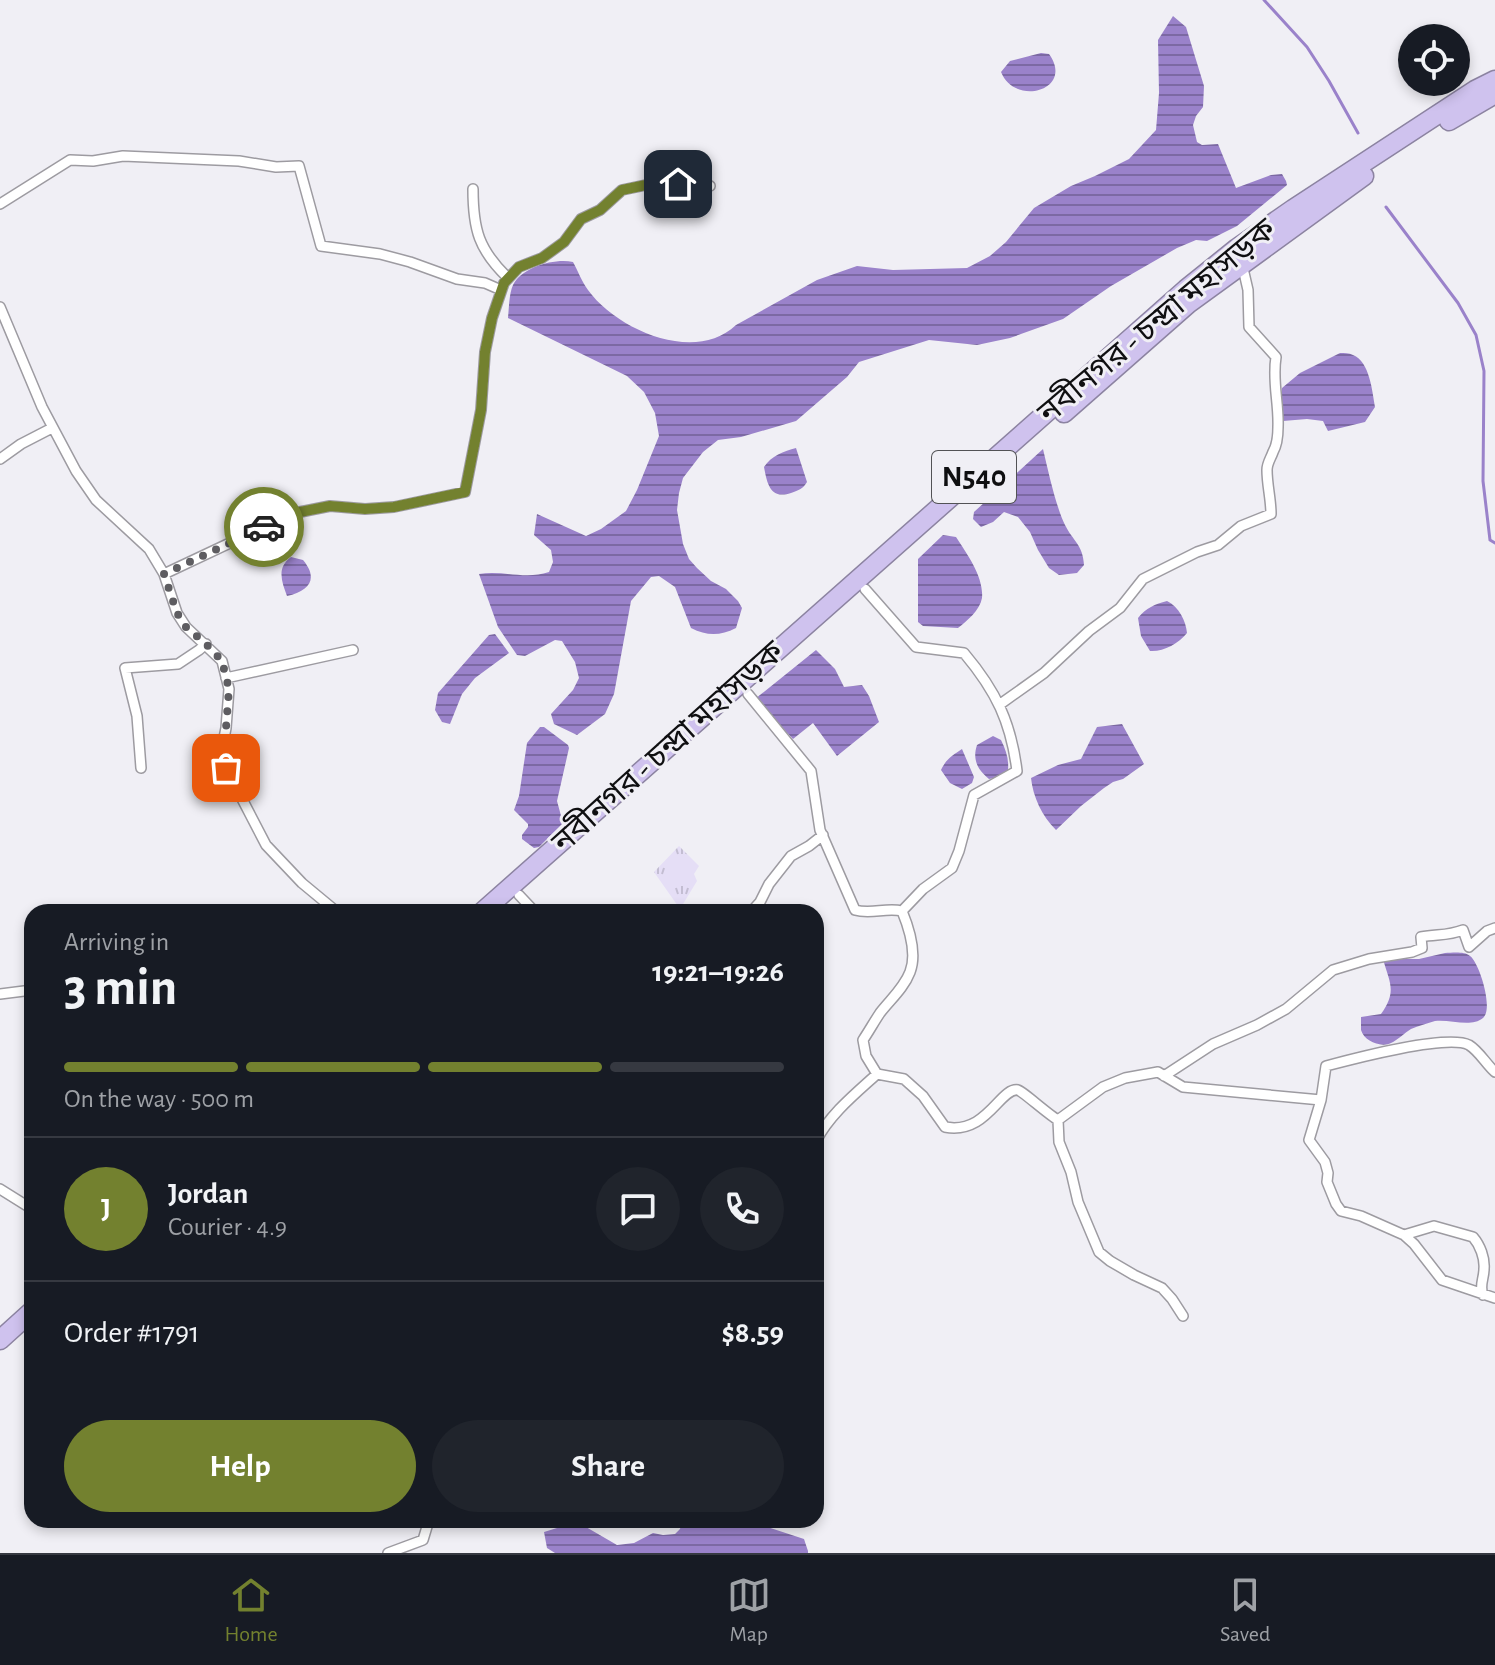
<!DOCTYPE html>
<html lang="en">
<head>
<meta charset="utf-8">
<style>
  :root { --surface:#171b24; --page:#20242c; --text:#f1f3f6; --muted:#9ea1a6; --line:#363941; --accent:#73812f }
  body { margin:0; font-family:"Alegreya Sans","Noto Sans Bengali",sans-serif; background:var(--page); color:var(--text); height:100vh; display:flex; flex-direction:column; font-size:30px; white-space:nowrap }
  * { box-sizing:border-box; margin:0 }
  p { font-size:26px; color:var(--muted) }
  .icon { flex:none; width:44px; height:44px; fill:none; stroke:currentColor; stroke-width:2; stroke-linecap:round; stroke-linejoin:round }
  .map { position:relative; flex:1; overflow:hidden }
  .drawer { position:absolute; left:24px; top:904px; width:800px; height:624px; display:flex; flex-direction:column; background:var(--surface); border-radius:24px; box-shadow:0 4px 12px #0003 }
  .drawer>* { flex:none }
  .fabs { position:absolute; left:1398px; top:24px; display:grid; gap:16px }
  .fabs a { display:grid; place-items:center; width:72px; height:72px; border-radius:50%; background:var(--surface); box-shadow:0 4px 12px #0003; font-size:40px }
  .pin { position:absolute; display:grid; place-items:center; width:68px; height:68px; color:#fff; margin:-34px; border-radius:16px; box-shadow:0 4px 12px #0006 }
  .courier { position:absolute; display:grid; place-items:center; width:80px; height:80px; margin:-40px; border:6px solid #73812f; border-radius:50%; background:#fff; color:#222; box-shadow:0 2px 10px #0007 }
  .headline em { font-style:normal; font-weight:600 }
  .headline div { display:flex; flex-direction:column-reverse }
  .headline { display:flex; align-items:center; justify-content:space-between; height:136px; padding:0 40px }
  h1 { font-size:52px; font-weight:600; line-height:60px }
  .bar { display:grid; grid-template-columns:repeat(4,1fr); gap:12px 8px; align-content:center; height:96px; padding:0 40px }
  .bar i { height:10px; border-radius:6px; background:var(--line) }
  .bar .current { background:var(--accent) }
  .bar p { grid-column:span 4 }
  .line { display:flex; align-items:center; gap:20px; padding:0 40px; border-top:2px solid var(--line) }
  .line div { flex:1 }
  .round { display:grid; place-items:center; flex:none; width:84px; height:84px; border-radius:42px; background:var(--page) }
  .primary-button { display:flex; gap:16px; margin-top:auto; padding:16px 40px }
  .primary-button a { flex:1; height:92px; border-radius:48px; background:var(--accent); color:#fff; font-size:32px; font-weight:600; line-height:92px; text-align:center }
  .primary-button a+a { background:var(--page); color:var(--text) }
  .menu { display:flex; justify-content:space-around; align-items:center; height:112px; border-top:2px solid var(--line); background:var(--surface); font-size:22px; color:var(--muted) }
  .menu a { display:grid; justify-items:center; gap:4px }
  .menu .current { color:var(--accent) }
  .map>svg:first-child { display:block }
  .park { fill:url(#park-tufts) }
  .water { fill:url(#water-rules) }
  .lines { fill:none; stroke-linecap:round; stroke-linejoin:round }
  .stream { stroke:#9a82ca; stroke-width:3 }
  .street-casing { stroke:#9d9ba1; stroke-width:12 }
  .highway-casing { stroke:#8c83a1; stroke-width:21 }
  .street { stroke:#fff; stroke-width:9 }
  .highway { stroke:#cfc2ee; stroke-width:18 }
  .done { stroke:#5e5d61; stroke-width:8; stroke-dasharray:0 14.4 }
  .route { stroke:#73812f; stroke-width:10 }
  .labels { text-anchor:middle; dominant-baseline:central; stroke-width:6; stroke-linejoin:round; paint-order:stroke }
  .shield { fill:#f0eff5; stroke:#525255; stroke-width:2 }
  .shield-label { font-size:30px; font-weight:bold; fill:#0f0f11 }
  .street-label { font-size:32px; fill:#0f0f11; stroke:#f0eff5 }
</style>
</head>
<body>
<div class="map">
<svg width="1495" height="1553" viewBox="0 0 1495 1553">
  <defs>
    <pattern id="park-tufts" width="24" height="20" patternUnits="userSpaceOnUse" patternTransform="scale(2)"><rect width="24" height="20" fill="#e5def6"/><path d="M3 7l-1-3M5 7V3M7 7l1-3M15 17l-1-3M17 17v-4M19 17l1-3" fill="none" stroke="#c3bdd2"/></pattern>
    <pattern id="water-rules" width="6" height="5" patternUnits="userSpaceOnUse" patternTransform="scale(2)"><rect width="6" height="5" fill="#9a82ca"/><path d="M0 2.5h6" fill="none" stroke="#7c69a3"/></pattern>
  </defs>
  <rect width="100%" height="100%" fill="#f0eff5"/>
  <path class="park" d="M679,846L699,866L694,874L697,881L680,909L654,872Z"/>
  <path class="water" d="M1173,16L1186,27L1204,86L1203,107L1196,116L1193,125L1197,142L1202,145L1218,144L1236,188L1271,175L1282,174L1286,181L1287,185L1237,226L1207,241L1196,240L1177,248L1111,286L1063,319L1010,338L977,345L929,340L859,362L847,377L796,421L741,437L718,440L703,452L683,478L679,493L677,510L683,544L689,559L697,568L711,581L726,589L738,601L742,608L736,628C720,636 707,636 691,628L675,587L659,576L651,577L631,601L614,694L605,714L577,735L554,724L551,714L573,690L579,678L575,662L562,641L555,640L525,656L517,655L498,627L479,574C503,570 525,580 549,572L553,562L551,550L534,535L537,514L586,536L601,529L626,511L637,490L659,436L655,413L644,392L627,376L508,318C509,308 509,294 513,285C522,267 555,258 573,262C578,271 582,282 588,290C617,330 695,364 736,325L817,280L857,266L893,270L967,268L990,256L1006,242L1034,208L1071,186L1095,176L1129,159L1156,130L1159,93L1158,40Z
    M1041,53L1049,54C1075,90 1015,107 1001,72L1010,61Z
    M1340,353C1344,353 1349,353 1353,355C1370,362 1372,391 1375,407L1365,422L1328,431L1323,421L1307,419L1283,421L1280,403L1282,388L1300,373Z
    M796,448L807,482C803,489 799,490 791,493C770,500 767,483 764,467C771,456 784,451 796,448Z
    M1043,449C1048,470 1056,507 1065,525C1073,541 1083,545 1084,565L1077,573L1059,575L1049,568L1038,550L1030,532L1018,517L1004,512L993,522L981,527L973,519L974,512Z
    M943,535L956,537C967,554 984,577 982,598C980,610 967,621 958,628L923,626L918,622V559Z
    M291,557L303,560C319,579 309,591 287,596C282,582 276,568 291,557Z
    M1167,601C1179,607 1186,621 1187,633C1178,644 1163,652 1150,651L1141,636L1138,618C1146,608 1155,604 1167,601Z
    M495,634L509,653L475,678L462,694L450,724L442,722L435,710L438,693L489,635Z
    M816,650L835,669L844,687L862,685L869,696L879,722L837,756L813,723L793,739L755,699Z
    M1122,724L1144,764L1123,779L1113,782L1104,788L1081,806L1056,830C1042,816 1033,797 1031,778L1058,765L1081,759L1097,727Z
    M540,727H544L568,745L569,748L557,801L563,823L539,847L534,848L522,839V835L528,827V824L514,810L519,796L527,743Z
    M993,736L1001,740C1006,750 1009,759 1008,770L999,777L989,779C978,770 972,760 977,745Z
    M962,749L974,777L972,783L962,789L950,783L941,770C946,759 953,755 962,749Z
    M1445,953C1452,953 1464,951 1470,956C1479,962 1494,1009 1483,1018C1471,1028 1450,1019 1435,1021C1428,1023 1418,1026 1411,1029C1404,1033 1398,1040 1391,1043C1381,1048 1364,1041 1361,1030C1361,1029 1361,1018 1361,1017L1381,1014C1397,991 1390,984 1383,959H1419Z
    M682,1520H746L804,1539L808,1551V1553H555L547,1548L544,1532L570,1524L586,1527L617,1545L634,1543L653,1533L663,1535L675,1534L680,1529Z"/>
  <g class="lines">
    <path class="stream" d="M1264,0L1307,47L1329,81L1358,133
      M1386,207L1458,303L1476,335L1484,371L1483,481L1490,540L1495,543"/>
    <defs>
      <path id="street" d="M473,189C473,230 479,250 508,278
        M0,204L70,160L93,161L123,156L239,161L276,167L299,166L321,246L380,254L410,262L457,279L485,283L501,290
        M0,307L42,407L76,471L96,500L149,549L164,574L177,613L186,627L222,661L229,689L226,728L222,748L226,768L266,845L302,883L337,912
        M0,459L21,444L52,428
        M164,574L268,525L300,512L330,506L365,509L394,507L465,492L481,410L485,352L492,318L504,283L519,267L542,258L564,242L581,219L600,210L622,190L660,182L710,186
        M865,589L916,647L964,653C996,691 1011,722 1017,771L974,795L959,851L952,868L923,889L902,911
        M226,678L353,650
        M748,694L811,771L820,830L855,910C871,915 886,907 902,911C909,928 917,954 910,972C904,988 890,1000 880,1013C874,1022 869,1031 863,1040L866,1056L877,1074L904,1079L923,1096L945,1127C987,1135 1000,1087 1018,1090C1021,1090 1050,1116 1058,1120L1059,1142L1071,1172L1078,1202L1099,1252L1110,1261L1134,1275L1162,1288L1172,1299L1183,1316
        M999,705L1044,673L1089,631L1120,608L1143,579L1197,552L1218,545L1241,526L1271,514C1271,499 1267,485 1267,470C1267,463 1271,458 1273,452C1277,445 1278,435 1278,427C1279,403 1272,381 1276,357L1249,327L1248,290L1242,264
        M141,768L137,716L125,668L178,664L199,650L206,644
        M519,895L535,912
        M751,912L760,902L769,884L791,856L809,846L823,835
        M0,994L32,990
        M1495,1072C1486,1064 1479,1051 1469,1045C1447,1034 1352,1059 1326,1066L1321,1100L1309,1140L1325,1162L1328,1173L1327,1182L1336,1204L1341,1211L1361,1216L1404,1235L1414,1244L1442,1280L1495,1298
        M1164,1076L1213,1044L1257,1025L1286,1009L1333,970L1369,959L1412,952L1422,948L1421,937C1437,934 1448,936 1463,930L1469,947L1487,931L1495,928
        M1058,1120L1103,1087L1125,1078L1158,1072L1183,1087L1321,1100
        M816,1141C830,1114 855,1094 877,1074
        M0,1189L32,1209
        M1404,1235L1434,1226L1473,1237C1480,1245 1485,1258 1484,1269C1484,1279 1479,1285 1483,1295
        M388,1553L423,1540L429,1520"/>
      <path id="highway" d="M1449,121L1495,94
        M1064,413L1188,304L1364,176
        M482,912L1186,289L1237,248L1293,209L1475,90L1495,80
        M0,1340L32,1311"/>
    </defs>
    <use href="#street" class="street-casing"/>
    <use href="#highway" class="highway-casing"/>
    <use href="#street" class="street"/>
    <use href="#highway" class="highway"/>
  </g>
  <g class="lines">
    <path class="done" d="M226,768L222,748L226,728L229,689L222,661L206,644L186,627L177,613L164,574L264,527"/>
    <path class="route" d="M264,527L300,512L330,506L365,509L394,507L465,492L481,410L485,352L492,318L504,283L519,267L542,258L564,242L581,219L600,210L622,190L660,182L678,184"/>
  </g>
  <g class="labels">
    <rect class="shield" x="932" y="451" width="84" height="52" rx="6"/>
    <g class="shield-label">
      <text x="974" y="477">N540</text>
    </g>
    <g class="street-label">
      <text transform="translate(1157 321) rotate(-40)">নবীনগর - চন্দ্রা মহাসড়ক</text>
      <text transform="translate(668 747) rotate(-42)">নবীনগর - চন্দ্রা মহাসড়ক</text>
    </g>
  </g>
</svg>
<div class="fabs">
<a><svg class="icon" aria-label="locate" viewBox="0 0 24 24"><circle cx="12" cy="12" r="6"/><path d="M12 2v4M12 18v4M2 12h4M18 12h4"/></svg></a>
</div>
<div class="pin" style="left:226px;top:768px;background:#ea580c"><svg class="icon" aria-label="bag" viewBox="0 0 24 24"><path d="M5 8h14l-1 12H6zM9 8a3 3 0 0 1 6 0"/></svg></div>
<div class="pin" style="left:678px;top:184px;background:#1f2937"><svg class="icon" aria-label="home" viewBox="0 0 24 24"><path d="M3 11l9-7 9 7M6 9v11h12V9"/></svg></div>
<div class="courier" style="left:264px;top:527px"><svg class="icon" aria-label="car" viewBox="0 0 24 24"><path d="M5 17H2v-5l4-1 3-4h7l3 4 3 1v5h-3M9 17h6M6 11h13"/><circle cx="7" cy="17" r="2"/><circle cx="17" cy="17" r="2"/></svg></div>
<section class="drawer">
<div class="headline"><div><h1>3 min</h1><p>Arriving in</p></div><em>19:21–19:26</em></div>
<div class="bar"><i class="current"></i><i class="current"></i><i class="current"></i><i></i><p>On the way · 500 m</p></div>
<div class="line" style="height:144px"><b class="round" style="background:var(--accent);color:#fff">J</b><div><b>Jordan</b><p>Courier · 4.9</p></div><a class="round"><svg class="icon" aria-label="chat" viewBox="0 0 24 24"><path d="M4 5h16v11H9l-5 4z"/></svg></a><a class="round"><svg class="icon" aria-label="phone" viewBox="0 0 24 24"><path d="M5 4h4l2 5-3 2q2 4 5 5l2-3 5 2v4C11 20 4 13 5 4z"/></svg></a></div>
<div class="line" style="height:104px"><div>Order #1791</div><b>$8.59</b></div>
<div class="primary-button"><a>Help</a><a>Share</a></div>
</section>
</div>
<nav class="menu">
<a class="current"><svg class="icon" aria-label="home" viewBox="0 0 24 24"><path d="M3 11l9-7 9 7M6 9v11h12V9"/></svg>Home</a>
<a><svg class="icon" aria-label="map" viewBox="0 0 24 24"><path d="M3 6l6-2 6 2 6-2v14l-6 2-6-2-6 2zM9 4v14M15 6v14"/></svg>Map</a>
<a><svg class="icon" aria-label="saved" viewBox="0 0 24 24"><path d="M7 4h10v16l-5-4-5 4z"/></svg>Saved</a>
</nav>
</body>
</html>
